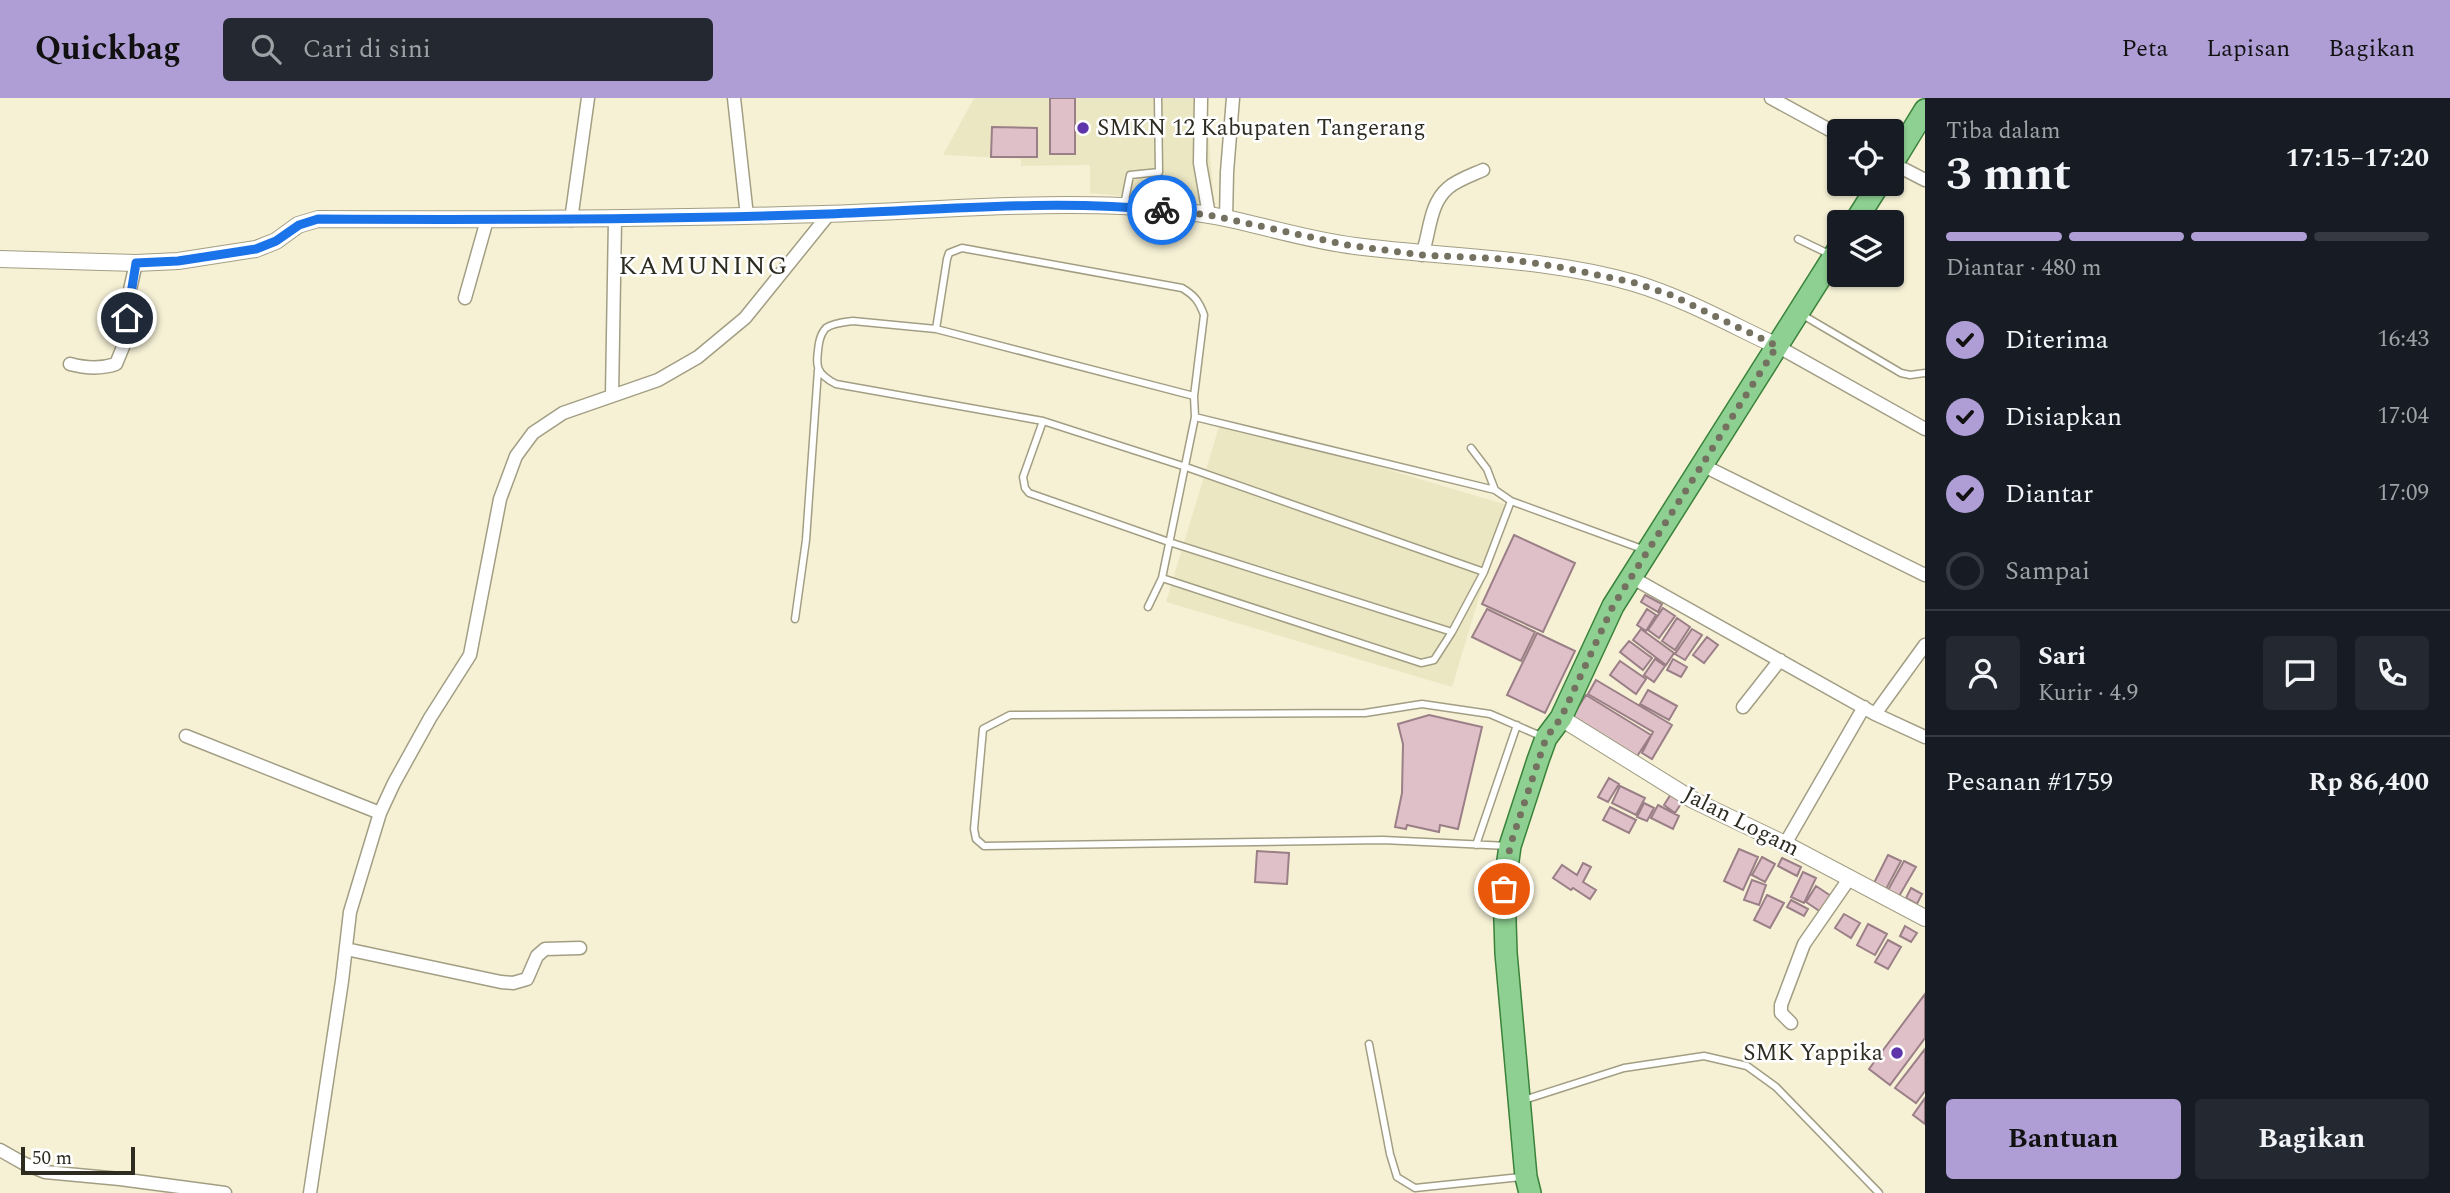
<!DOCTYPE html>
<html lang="id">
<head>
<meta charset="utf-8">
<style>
  :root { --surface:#171b24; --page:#242831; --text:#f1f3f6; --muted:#9ea1a6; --line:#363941; --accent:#af9ed5 }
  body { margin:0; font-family:Spectral,serif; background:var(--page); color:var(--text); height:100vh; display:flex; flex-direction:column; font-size:26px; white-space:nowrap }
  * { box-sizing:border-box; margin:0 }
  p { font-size:23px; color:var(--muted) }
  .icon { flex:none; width:38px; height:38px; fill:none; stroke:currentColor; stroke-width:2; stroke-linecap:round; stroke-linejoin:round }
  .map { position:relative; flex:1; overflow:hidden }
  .sheet { display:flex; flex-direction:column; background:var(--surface); width:525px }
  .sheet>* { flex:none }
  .tools { position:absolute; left:1827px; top:21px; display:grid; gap:14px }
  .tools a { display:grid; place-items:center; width:77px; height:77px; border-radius:7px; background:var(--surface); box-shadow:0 2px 5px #0004; font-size:35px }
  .scale { position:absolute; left:21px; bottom:18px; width:114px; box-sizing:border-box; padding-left:7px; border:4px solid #2e2c21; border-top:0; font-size:19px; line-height:24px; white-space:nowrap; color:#2e2c21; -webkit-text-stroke:5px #fff; paint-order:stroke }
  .pin { position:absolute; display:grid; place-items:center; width:60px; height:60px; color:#fff; margin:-30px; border:4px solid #fff; border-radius:50%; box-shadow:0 2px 7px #0007 }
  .courier { position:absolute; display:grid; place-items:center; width:70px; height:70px; margin:-35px; border:5px solid #1a73e8; border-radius:50%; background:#fff; color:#222; box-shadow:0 2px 9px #0007 }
  .overview em { font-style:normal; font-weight:700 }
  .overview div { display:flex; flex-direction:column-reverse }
  .overview { display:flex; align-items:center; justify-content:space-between; height:119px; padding:0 21px }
  h1 { font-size:46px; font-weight:700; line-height:52px }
  .bar { display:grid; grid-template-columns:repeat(4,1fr); gap:10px 7px; align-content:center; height:84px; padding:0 21px }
  .bar i { height:9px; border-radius:5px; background:var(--line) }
  .bar .current { background:var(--accent) }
  .bar p { grid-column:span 4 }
  .line { display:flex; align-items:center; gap:18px; padding:0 21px; border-top:2px solid var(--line) }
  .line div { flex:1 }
  .round { display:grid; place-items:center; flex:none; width:74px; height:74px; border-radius:7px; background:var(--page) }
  ol { padding:0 21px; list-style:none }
  li { display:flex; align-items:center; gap:21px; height:77px }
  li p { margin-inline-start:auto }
  li .icon { padding:7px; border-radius:50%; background:var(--accent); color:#111; stroke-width:4 }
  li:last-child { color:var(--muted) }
  li i { width:38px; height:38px; border:4px solid var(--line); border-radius:50% }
  .primary-button { display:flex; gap:14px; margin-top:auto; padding:14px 21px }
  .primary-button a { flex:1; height:80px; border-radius:7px; background:var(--accent); color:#111; font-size:28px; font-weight:700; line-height:80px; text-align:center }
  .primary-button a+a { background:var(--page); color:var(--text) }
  header { display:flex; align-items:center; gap:42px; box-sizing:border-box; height:98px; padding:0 35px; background:var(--accent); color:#111 }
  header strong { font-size:33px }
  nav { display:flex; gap:38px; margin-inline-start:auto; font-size:24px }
  .search { width:490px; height:63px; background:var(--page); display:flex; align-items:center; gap:18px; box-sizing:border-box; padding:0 24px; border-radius:7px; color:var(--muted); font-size:26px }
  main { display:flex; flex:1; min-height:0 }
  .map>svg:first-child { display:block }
  .built { fill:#ece7c3 }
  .building { fill:#dfc0c9; stroke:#9b7f87; stroke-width:2 }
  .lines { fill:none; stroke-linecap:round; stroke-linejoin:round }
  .service-casing { stroke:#a29e84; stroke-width:9 }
  .minor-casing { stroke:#a29e84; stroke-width:15 }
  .tertiary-casing { stroke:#a29e84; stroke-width:18 }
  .primary-casing { stroke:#3a823a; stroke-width:24 }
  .service { stroke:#fff; stroke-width:6 }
  .minor { stroke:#fff; stroke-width:12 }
  .tertiary { stroke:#fff; stroke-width:16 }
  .primary { stroke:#8dd091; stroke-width:21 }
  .done { stroke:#747160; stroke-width:7; stroke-dasharray:0 12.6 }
  .route { stroke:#1a73e8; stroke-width:9 }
  .poi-dot { fill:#5f35ac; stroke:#fff; stroke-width:2.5 }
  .labels { text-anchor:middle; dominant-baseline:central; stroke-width:5; stroke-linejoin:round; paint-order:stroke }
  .poi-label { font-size:23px; fill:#2e2c21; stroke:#fff; text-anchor:start }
  .street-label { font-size:23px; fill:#2e2c21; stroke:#fff }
  .quarter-label { font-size:26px; letter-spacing:2px; fill:#2e2c21; stroke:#fff }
</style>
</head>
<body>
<header>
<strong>Quickbag</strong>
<div class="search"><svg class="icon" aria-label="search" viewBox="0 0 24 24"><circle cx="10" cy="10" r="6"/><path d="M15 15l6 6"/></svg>Cari di sini</div>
<nav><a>Peta</a><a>Lapisan</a><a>Bagikan</a></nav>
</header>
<main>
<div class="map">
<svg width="1925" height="1095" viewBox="0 0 1925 1095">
  <rect width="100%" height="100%" fill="#f6f1d5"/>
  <path class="built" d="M974,0H1210L1206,4L1214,106L1090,95V67L1021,68V61L943,57Z
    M1221,322L1507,407L1452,589L1166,504Z"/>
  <path class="building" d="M1050,0H1075V56H1050Z
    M992,29L1037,30V59H991Z
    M1514,437L1575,465L1543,534L1482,506Z
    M1645,497L1662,506L1658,514L1641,504Z
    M1663,510L1675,518L1659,540L1648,532Z
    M1487,511L1535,534L1521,563L1472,539Z
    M1647,511L1656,517L1646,533L1637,527Z
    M1677,520L1690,529L1675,552L1662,543Z
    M1641,531L1674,555L1666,567L1633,542Z
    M1692,531L1702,537L1685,562L1675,556Z
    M1537,535L1575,553L1545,615L1507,597Z
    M1707,539L1718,547L1704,565L1693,557Z
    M1629,543L1652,560L1643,572L1620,554Z
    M1655,561L1665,568L1654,584L1644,577Z
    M1673,561L1687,569L1681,579L1667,572Z
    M1620,563L1646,581L1636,596L1610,577Z
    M1596,582L1672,627L1652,661L1642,655L1653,634L1588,596Z
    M1648,592L1677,608L1669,622L1640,606Z
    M1586,597L1651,637L1636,660L1571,620Z
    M1429,617L1482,629L1458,731L1440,727L1439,734L1407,727L1406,731L1395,729L1402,695L1403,646L1398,626Z
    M1609,680L1619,686L1608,704L1598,699Z
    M1620,688L1645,700L1636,717L1612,705Z
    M1671,696L1682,704L1675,715L1664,707Z
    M1644,705L1654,710L1647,723L1637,719Z
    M1658,707L1679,718L1673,731L1651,720Z
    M1610,709L1636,722L1629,735L1603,722Z
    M1739,751L1758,759L1743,792L1724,783Z
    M1257,753L1289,755L1287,786L1255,784Z
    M1888,757L1901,763L1885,793L1873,787Z
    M1762,759L1775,766L1765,784L1752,777Z
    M1782,760L1801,769L1797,778L1778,768Z
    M1904,763L1916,769L1898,800L1887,794Z
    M1583,765L1591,769L1583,784L1596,792L1590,801L1573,790L1571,792L1553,780L1562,767L1577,777Z
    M1803,774L1816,780L1804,805L1791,799Z
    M1752,782L1766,787L1759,807L1744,802Z
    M1816,788L1831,798L1821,814L1806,804Z
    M1911,790L1922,796L1917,806L1906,800Z
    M1767,797L1784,805L1770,830L1754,822Z
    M1791,802L1808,811L1804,818L1787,809Z
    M1844,816L1860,825L1851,840L1835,830Z
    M1868,826L1887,836L1875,857L1857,847Z
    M1905,828L1917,835L1911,844L1900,838Z
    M1888,842L1901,849L1888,871L1875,864Z
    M1925,896V940L1890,987L1869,971Z
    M1925,951V993L1916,1005L1895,990Z
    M1925,1000V1026L1913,1017Z"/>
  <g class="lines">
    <defs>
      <path id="service" d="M1124,107L1130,77L1159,74L1158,0
        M1798,141L1829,156
        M1801,216L1901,275L1910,277L1925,275
        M936,231L947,161L949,155L962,150L1182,190C1194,197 1199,203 1204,217L1194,298L1195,319L1162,480L1148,509
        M1194,298L936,231L853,223C845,224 833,225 826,230C822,234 820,240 819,245C816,267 814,275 836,286L1043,323L1186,369L1484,474
        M1195,319L1495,392L1511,403L1645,452
        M1043,323L1023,379L1025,390L1029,395L1169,444L1452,534L1484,474L1511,403
        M1471,350L1487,371L1495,392
        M1162,480L1421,565L1434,562L1452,534
        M795,521L806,442L818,272
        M1476,747L1517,627
        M1508,748L1383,742L984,748L976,741L974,731L983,631L1010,617L1365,615L1422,606L1490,616L1543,639
        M1369,946L1390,1056L1397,1079L1415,1090L1521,1079
        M1524,1002L1624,970L1704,958L1747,968L1776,989L1879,1095"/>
      <path id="minor" d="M734,0L747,118
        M1201,0L1200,65L1209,117
        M1771,0L1839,37
        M1892,65L1925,82
        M1226,121L1227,74L1233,0
        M571,122L588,0
        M1422,157C1430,135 1429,106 1448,90C1457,82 1472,77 1483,72
        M465,200L487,122
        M1777,248L1925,331
        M70,266C85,270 101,271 116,266L125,244L129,196L136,165
        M612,297L615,122
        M1702,367L1925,477
        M1631,479L1875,616L1925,639
        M1743,609L1780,562
        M1875,616L1925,547
        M186,638L380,715
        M1785,746L1864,609
        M346,851L501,884L513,885L527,881L537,858L545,851L580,850
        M1791,925L1781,915V907L1804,846L1849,781
        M0,1052L23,1065L45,1074L120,1081L225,1095
        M310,1095L342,883L350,814L380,715L394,685L430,620L470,557L500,401L516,358L533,335L563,315L658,282L698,259L745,220L829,116"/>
      <path id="tertiary" d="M0,161L136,165L178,163L256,151L276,143L298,127L318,121C488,122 655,121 824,116C923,113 1022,104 1121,108C1159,110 1201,114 1239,123C1277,132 1315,143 1355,148C1448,160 1544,159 1634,185C1684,200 1730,226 1777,248
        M1561,620L1693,702L1785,746L1925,820"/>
      <path id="primary" d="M1892,66L1925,12
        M1855,124L1879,86
        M1530,1095L1526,1079L1506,855L1504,791L1510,748L1538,662L1546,640L1561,620L1613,508L1839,150"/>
    </defs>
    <use href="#service" class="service-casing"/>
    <use href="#minor" class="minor-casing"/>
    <use href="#tertiary" class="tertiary-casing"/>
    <use href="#primary" class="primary-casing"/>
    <use href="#service" class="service"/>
    <use href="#minor" class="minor"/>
    <use href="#tertiary" class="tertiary"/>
    <use href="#primary" class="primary"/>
  </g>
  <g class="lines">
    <path class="done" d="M1162,112L1209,117L1347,147L1422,157L1505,161L1554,168L1632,184L1671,197L1777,248L1613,508L1561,620L1546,640L1510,748L1504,791"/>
    <path class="route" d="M127,220L136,165L178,163L256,151L276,143L299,127L318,121C488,122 658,122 828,116C939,112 1051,101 1162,112"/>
  </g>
  <g class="poi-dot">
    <circle cx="1083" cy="30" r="7"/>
    <circle cx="1897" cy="955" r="7"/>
  </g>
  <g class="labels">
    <g class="poi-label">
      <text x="1097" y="30">SMKN 12 Kabupaten Tangerang</text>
      <text x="1883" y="955" text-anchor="end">SMK Yappika</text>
    </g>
    <g class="street-label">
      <text transform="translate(1741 724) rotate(27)">Jalan Logam</text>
    </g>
    <g class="quarter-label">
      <text x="704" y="168">KAMUNING</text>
    </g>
  </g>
</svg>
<div class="tools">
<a><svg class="icon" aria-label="locate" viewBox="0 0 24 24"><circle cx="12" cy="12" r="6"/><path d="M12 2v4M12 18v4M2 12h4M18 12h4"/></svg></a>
<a><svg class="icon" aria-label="layers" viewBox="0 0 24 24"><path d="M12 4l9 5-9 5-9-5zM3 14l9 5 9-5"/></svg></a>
</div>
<div class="scale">50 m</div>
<div class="pin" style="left:1504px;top:791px;background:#ea580c"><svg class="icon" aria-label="bag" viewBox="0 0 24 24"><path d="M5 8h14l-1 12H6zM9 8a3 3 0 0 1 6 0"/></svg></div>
<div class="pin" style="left:127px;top:220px;background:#1f2937"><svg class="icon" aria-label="home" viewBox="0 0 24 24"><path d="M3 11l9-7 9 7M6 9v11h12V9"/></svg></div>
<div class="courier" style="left:1162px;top:112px"><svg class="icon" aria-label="bike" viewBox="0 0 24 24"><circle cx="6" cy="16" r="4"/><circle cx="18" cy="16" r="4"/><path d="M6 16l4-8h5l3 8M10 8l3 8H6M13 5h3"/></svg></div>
</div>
<section class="sheet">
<div class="overview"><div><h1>3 mnt</h1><p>Tiba dalam</p></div><em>17:15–17:20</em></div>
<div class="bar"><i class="current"></i><i class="current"></i><i class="current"></i><i></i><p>Diantar · 480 m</p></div>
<ol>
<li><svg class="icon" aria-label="check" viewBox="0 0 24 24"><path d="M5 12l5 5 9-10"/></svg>Diterima<p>16:43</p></li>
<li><svg class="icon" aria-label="check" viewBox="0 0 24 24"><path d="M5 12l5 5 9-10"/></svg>Disiapkan<p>17:04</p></li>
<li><svg class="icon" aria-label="check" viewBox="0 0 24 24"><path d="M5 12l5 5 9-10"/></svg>Diantar<p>17:09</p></li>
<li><i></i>Sampai</li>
</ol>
<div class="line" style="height:126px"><a class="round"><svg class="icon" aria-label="person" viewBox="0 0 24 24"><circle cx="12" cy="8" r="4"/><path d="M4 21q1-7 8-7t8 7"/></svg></a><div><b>Sari</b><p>Kurir · 4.9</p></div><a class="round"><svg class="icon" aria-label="chat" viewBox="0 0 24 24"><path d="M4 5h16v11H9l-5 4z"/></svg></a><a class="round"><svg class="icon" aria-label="phone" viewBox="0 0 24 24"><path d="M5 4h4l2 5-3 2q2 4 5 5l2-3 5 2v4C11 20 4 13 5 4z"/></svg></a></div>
<div class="line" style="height:91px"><div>Pesanan #1759</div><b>Rp 86,400</b></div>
<div class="primary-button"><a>Bantuan</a><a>Bagikan</a></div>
</section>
</main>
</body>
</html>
